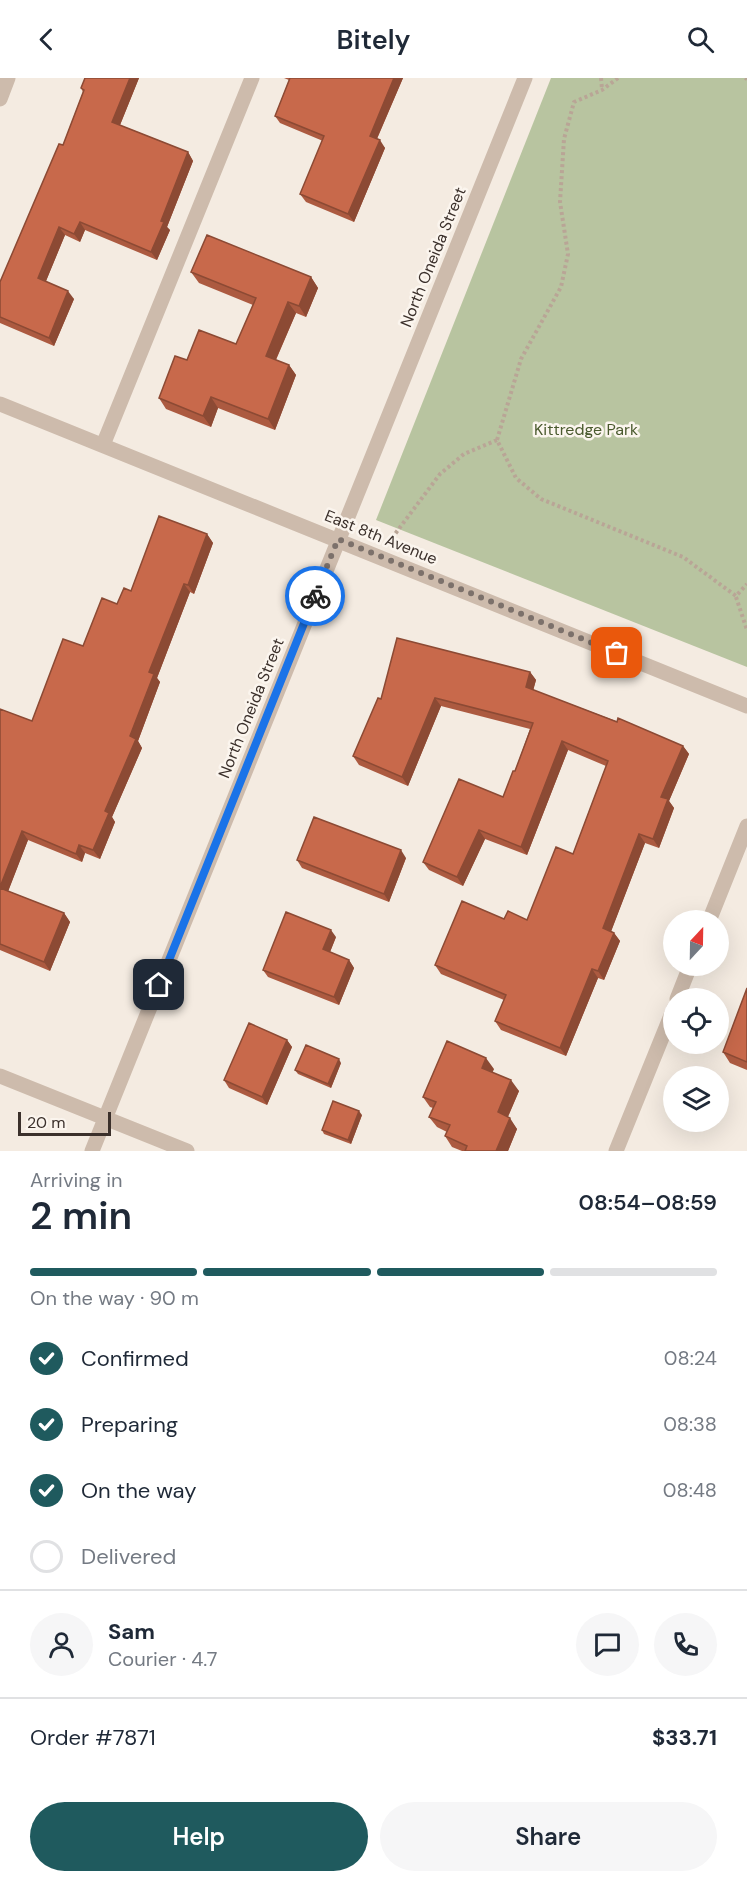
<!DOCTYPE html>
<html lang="en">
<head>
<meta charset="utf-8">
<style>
  :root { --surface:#fff; --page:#f6f6f7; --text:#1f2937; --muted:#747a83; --line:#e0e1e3; --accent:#1f5a5e }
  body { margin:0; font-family:"DM Sans",sans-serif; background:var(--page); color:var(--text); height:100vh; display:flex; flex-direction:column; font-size:22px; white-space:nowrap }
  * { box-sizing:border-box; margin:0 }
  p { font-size:20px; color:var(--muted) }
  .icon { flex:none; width:33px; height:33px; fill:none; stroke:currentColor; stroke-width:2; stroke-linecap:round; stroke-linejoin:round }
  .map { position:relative; height:1073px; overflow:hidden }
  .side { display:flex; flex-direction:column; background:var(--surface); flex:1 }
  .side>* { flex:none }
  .needle { width:39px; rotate:22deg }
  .tools { position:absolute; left:663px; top:832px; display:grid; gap:12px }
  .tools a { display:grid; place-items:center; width:66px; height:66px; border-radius:50%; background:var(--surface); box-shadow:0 6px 24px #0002; font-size:30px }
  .scale { position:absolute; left:18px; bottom:15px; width:93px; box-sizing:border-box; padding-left:6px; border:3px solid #3b302b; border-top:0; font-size:16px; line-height:21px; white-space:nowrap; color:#3b302b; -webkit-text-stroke:4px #fbf5ee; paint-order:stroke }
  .pin { position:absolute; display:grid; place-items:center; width:51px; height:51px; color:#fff; margin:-26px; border-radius:12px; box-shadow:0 3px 9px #0006 }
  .courier { position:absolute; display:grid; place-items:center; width:60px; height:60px; margin:-30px; border:4px solid #1a73e8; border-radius:50%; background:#fff; color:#222; box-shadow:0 2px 8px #0007 }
  .headline em { font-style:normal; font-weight:600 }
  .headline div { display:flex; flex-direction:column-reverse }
  .headline { display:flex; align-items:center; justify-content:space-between; height:102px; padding:0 30px }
  h1 { font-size:39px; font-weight:600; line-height:45px }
  .bar { display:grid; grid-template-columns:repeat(4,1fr); gap:9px 6px; align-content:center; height:72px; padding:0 30px }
  .bar i { height:8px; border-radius:4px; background:var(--line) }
  .bar .active { background:var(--accent) }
  .bar p { grid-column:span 4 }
  .line { display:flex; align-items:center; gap:15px; padding:0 30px; border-top:2px solid var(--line) }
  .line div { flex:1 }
  .round { display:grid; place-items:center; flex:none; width:63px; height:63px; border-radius:32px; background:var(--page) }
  ol { padding:0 30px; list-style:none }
  li { display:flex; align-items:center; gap:18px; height:66px }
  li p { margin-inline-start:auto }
  li .icon { padding:6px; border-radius:50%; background:var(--accent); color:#fff; stroke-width:4 }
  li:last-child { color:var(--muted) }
  li i { width:33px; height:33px; border:3px solid var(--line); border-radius:50% }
  .primary-button { display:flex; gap:12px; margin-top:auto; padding:12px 30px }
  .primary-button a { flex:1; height:69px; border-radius:36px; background:var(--accent); color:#fff; font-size:24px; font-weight:600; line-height:69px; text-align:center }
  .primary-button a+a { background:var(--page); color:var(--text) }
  header { display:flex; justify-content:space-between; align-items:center; height:78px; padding:0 30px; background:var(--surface); font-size:27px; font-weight:600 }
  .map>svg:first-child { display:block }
  .green { fill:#b8c4a0 }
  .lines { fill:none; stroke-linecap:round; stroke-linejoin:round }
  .path { stroke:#b9a596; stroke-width:4; stroke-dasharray:3 3; stroke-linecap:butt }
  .minor { stroke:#cdbbac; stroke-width:15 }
  .wall { fill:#ac5a40 }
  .shaded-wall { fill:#8c4a34 }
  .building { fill:#c8694b; stroke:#8c4a34; stroke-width:1.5 }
  .done { stroke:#7c716b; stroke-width:6; stroke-dasharray:0 10.8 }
  .route { stroke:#1a73e8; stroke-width:8 }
  .labels { text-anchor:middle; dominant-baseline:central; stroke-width:5; stroke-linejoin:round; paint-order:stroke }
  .street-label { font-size:16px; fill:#3b302b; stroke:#fbf5ee }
  .park-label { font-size:16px; fill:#4a5a2e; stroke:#fbf5ee }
</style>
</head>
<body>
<header><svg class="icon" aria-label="back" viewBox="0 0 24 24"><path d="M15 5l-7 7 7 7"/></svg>Bitely<svg class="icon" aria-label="search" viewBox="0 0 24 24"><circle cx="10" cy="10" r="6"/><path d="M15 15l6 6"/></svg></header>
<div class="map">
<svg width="747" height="1073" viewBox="0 0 747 1073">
  <rect width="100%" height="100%" fill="#f4ebe1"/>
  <path class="green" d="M551,0H747V589L376,442Z"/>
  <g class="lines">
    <path class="path" d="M601,0L602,11
      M618,0L602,12L574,24L564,61L560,124L568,176L561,209L521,281L497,362L516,400L541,421L683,479L736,518L747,506
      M745,0L747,1
      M392,460L440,396L464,376L497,362
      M736,519L747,552"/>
    <path class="minor" d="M0,21L8,0
      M0,326L747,628
      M103,367L252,0
      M709,843L747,748
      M677,921L690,888
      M0,998L187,1073
      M92,1073L525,0
      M616,1073L674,930"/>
  </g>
  <path class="wall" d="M85,0H139L120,47L188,74L193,83L167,149L170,152L157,182L85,152L80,164L65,157L46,203L74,221L54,268L0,245V204L63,67L83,14L81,10Z
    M284,0H403L377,61L385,70L354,144L306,124L300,116L323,63L280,45L275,38L289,2Z
    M191,194L311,199L318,210L306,239L296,235L276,282L289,287L296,297L275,352L218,330L211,349L166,331L159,320L187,282L236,266L253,227L199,205Z
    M207,456L213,465L194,516L190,514L157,600L160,604L138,663L142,670L112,739L115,744L100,781L85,775L82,784L28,762L8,813L64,835L70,844L50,893L0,872V631L32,643L83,568L117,526L131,513Z
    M530,594L536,602L533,612L683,668L689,676L669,723L674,730L659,770L645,765L611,853L614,855L620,863L604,902L598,900L566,978L501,952L495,943L504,922L441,896L435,887L504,841L527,842L573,776L606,688L568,672L527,777L485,761L463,808L429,792L423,784L503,719L515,693L530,651L441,628L408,708L359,687L353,678L381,621Z
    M406,780L389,824L302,790L297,782Z
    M336,859L330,874L349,882L354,890L339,927L268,899L263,892Z
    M747,910V992L730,985L723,974Z
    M287,962L292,969L267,1027L229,1010L224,1002Z
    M341,985L331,1010L298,996L295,992Z
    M494,991L492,994L519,1013L508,1039L517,1051L508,1073H462L452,1069L445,1058L447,1054L437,1049L429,1039L433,1030L430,1029L423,1019Z
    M362,1037L351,1066L324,1056L322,1052Z"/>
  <path class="shaded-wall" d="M130,0H139L118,52L112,44Z
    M394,0H403L375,65L370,58Z
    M380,62L385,70L354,144L348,136Z
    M188,74L193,83L167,149L170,152L157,182L151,174L161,143Z
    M80,144L85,152L80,164L74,156Z
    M59,149L65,157L44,208L38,200Z
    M311,199L318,210L306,239L299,228Z
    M68,213L74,221L54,268L49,260Z
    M288,224L296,235L273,288L266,278Z
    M289,287L296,297L275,352L268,341Z
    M211,319L218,330L211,349L203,338Z
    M207,456L213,465L194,516L188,507Z
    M184,506L190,514L157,600L160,604L138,663L142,670L112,739L115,744L100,781L93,772L105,733L130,658L149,594Z
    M530,594L536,602L532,617L526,609Z
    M435,620L441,628L408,708L402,699Z
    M562,663L568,672L527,777L521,769Z
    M683,668L689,676L669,723L674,730L659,770L653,761L661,719Z
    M479,752L485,761L463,808L457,799Z
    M22,753L28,762L6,819L0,811V809Z
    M639,756L645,765L609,859L603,850Z
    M79,767L85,775L82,784L76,776Z
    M401,772L406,780L389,824L384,816Z
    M64,835L70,844L50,893L44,884Z
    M331,852L336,859L328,879L323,871Z
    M614,855L620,863L604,902L598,893Z
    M349,882L354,890L339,927L334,919Z
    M592,891L598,900L566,978L560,970Z
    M287,962L292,969L267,1027L262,1019Z
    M486,980L494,991L490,1000L482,990Z
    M339,981L341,985L331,1010L328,1006Z
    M511,1002L519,1013L505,1045L498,1034Z
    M359,1033L362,1037L351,1066L348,1062Z
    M510,1040L517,1051L508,1073H496Z"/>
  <path class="building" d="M85,0H130L112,44L188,74L161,143L164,144L151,174L80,144L74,156L59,149L38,200L68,213L49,260L0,239V204L59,66L63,67L84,12L81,10Z
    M290,0H394L370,58L380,62L348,136L300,116L324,58L275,38Z
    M207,157L311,199L299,228L288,224L266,278L289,287L268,341L211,319L203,338L159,320L175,278L187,282L199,252L236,266L256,220L191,194Z
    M159,438L207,456L188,507L184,506L149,594L154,596L130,658L136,661L105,733L109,735L93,772L79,767L76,776L22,753L0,809V631L32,643L63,561L83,568L102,520L117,526L124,510L131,513Z
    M397,560L530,594L526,609L617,644L618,640L683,668L661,719L668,721L653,761L639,756L603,850L614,855L598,893L592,891L560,970L495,943L506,917L435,887L462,823L504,841L508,833L527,842L556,769L573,776L608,683L562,663L521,769L479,752L457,799L423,784L459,701L503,719L513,693H515L533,645L435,620L402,699L353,678L378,620L381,621Z
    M314,739L401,772L384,816L297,782Z
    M0,810L64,835L44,884L0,866Z
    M286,834L331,852L323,871L349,882L334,919L263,892Z
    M747,910V984L723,974Z
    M249,945L287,962L262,1019L224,1002Z
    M447,963L486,980L482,990L511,1002L498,1034L510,1040L496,1073H465L467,1068L445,1058L450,1047L429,1039L436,1024L423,1019Z
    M306,967L339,981L328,1006L295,992Z
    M333,1023L359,1033L348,1062L322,1052Z"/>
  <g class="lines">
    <path class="done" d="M315,518L338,461L617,575"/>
    <path class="route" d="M159,907L315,518"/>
  </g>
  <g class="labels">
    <g class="street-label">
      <text transform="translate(433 179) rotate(-68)">North Oneida Street</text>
      <text transform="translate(381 459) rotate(22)">East 8th Avenue</text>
      <text transform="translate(251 630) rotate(-68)">North Oneida Street</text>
    </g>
    <g class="park-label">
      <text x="586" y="351">Kittredge Park</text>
    </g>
  </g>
</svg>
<div class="tools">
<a><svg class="needle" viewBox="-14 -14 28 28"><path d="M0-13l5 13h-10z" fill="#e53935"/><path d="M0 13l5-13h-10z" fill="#747a83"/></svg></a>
<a><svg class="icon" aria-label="locate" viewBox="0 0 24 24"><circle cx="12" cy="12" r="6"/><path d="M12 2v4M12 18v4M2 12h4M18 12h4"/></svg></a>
<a><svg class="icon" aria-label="layers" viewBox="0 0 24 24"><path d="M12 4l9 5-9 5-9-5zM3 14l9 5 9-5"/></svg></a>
</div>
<div class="scale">20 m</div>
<div class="pin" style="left:617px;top:575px;background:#ea580c"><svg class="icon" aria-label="bag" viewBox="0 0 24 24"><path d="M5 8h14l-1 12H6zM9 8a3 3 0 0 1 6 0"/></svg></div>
<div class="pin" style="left:159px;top:907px;background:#1f2937"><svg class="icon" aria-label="home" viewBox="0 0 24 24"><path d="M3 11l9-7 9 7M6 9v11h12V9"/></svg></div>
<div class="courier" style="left:315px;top:518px"><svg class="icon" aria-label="bike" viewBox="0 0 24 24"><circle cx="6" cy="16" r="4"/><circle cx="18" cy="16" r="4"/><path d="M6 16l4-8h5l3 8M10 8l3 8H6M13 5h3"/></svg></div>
</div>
<section class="side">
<div class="headline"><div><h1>2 min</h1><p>Arriving in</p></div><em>08:54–08:59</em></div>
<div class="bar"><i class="active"></i><i class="active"></i><i class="active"></i><i></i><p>On the way · 90 m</p></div>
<ol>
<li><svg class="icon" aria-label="check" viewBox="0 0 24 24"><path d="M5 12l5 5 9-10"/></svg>Confirmed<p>08:24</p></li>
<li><svg class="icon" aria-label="check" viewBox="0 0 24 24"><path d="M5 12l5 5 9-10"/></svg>Preparing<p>08:38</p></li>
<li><svg class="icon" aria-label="check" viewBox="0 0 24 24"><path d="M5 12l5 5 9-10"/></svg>On the way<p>08:48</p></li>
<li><i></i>Delivered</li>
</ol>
<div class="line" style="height:108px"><a class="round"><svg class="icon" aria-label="person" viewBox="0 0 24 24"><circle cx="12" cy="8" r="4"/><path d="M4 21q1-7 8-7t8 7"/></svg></a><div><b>Sam</b><p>Courier · 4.7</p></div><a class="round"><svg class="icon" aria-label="chat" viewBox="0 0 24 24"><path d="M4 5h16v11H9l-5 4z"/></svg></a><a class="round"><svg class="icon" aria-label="phone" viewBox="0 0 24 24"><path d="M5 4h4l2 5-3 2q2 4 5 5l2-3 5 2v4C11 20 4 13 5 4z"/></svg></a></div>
<div class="line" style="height:78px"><div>Order #7871</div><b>$33.71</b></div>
<div class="primary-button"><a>Help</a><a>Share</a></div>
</section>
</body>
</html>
